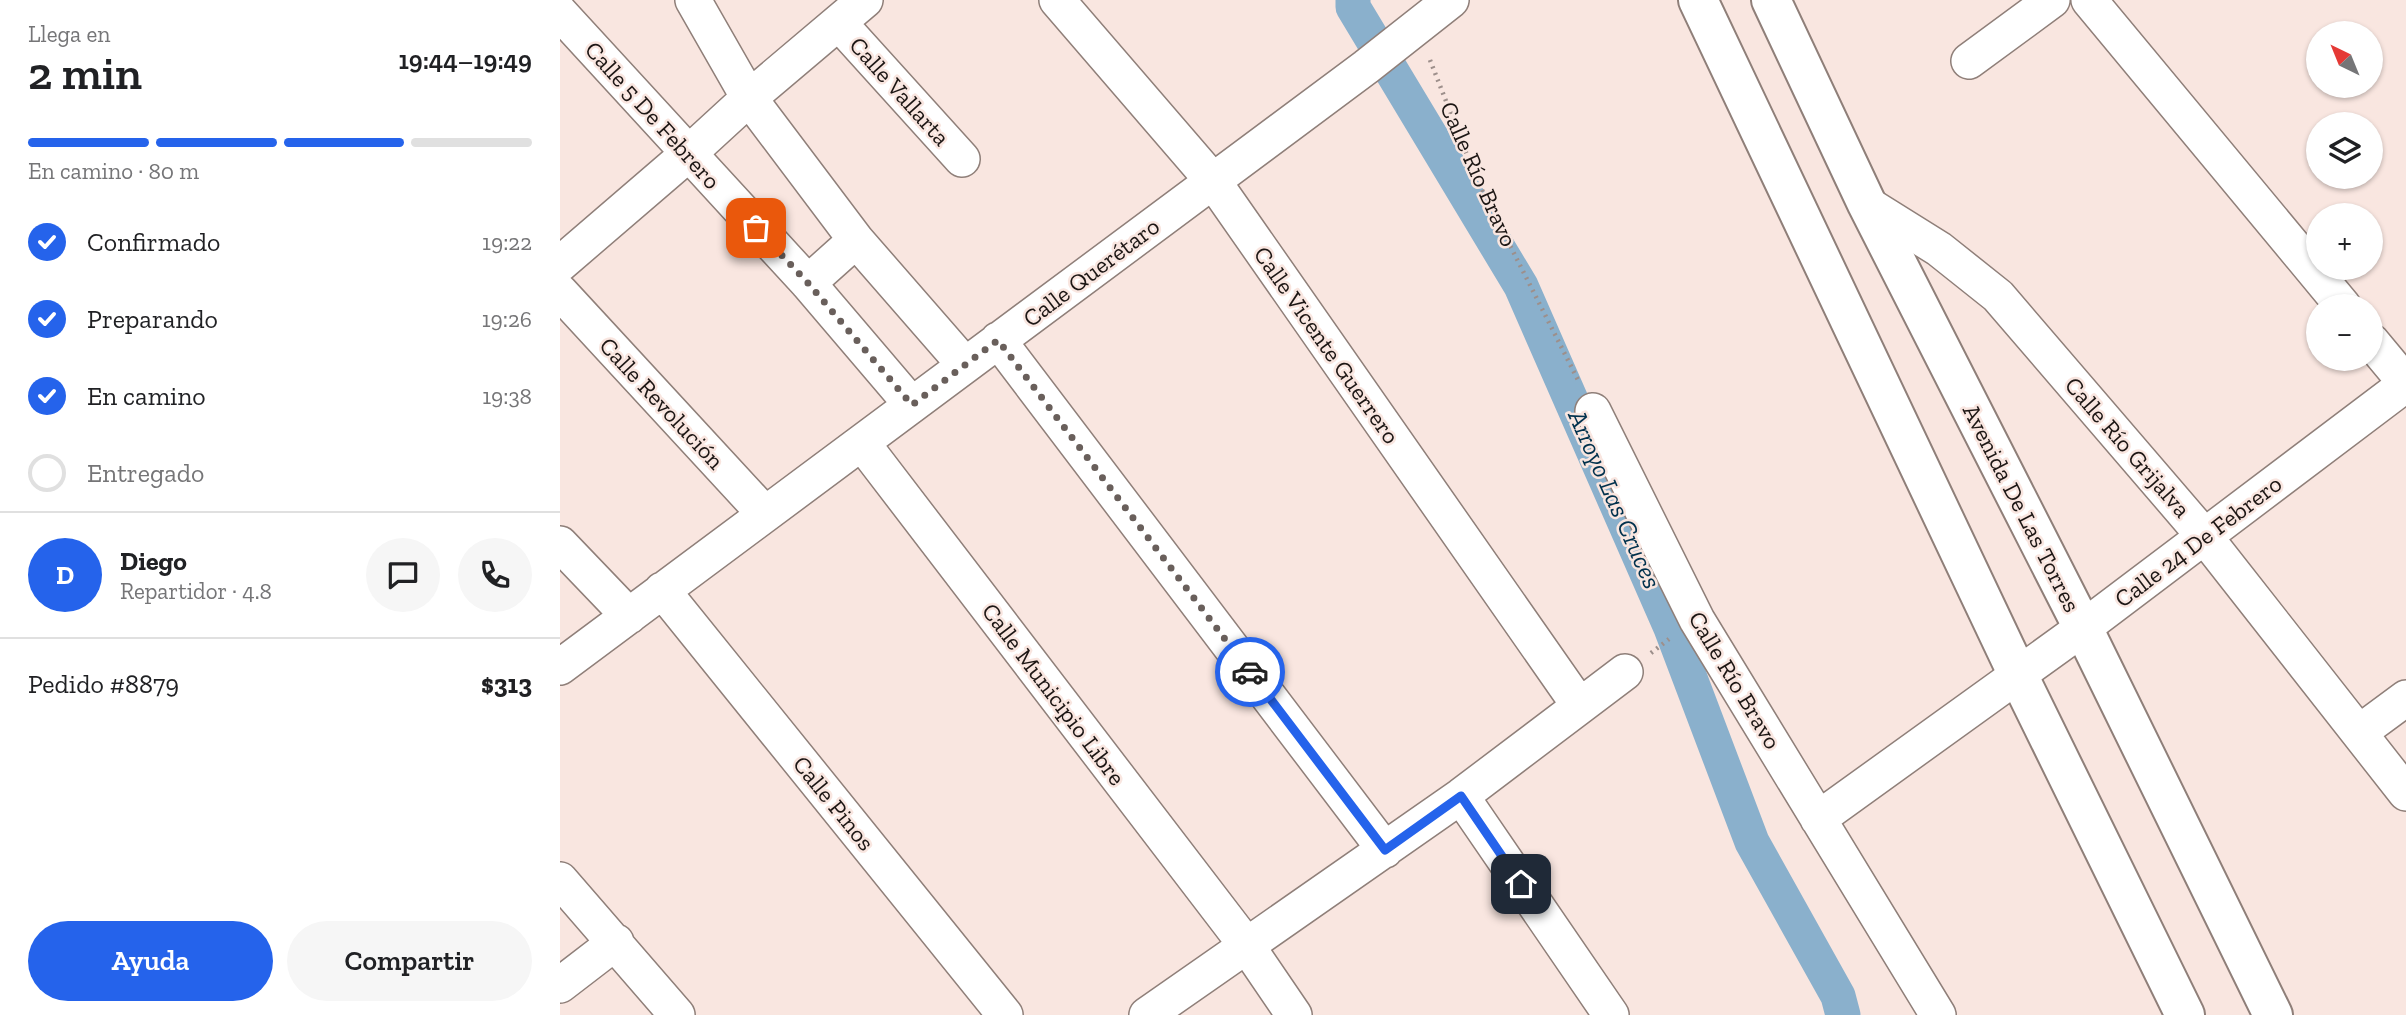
<!DOCTYPE html>
<html lang="es">
<head>
<meta charset="utf-8">
<style>
  :root { --surface:#fff; --page:#f6f6f6; --text:#202124; --muted:#757577; --line:#e0e0e0; --accent:#2563eb }
  body { margin:0; font-family:"Zilla Slab",serif; background:var(--page); color:var(--text); height:100vh; display:flex; flex-direction:column; font-size:26px; white-space:nowrap }
  * { box-sizing:border-box; margin:0 }
  p { font-size:23px; color:var(--muted) }
  .icon { flex:none; width:38px; height:38px; fill:none; stroke:currentColor; stroke-width:2; stroke-linecap:round; stroke-linejoin:round }
  .map { position:relative; flex:1; overflow:hidden }
  .panel { display:flex; flex-direction:column; background:var(--surface); width:560px }
  .panel>* { flex:none }
  .needle { width:46px; rotate:317deg }
  .buttons { position:absolute; left:1746px; top:21px; display:grid; gap:14px }
  .buttons a { display:grid; place-items:center; width:77px; height:77px; border-radius:50%; background:var(--surface); box-shadow:0 2px 5px #0004; font-size:35px }
  .pin { position:absolute; display:grid; place-items:center; width:60px; height:60px; color:#fff; margin:-30px; border-radius:14px; box-shadow:0 4px 10px #0006 }
  .courier { position:absolute; display:grid; place-items:center; width:70px; height:70px; margin:-35px; border:5px solid #2563eb; border-radius:50%; background:#fff; color:#222; box-shadow:0 2px 9px #0007 }
  .overview em { font-style:normal; font-weight:600 }
  .overview div { display:flex; flex-direction:column-reverse }
  .overview { display:flex; align-items:center; justify-content:space-between; height:119px; padding:0 28px }
  h1 { font-size:46px; font-weight:600; line-height:52px }
  .bar { display:grid; grid-template-columns:repeat(4,1fr); gap:10px 7px; align-content:center; height:84px; padding:0 28px }
  .bar i { height:9px; border-radius:5px; background:var(--line) }
  .bar .current { background:var(--accent) }
  .bar p { grid-column:span 4 }
  .line { display:flex; align-items:center; gap:18px; padding:0 28px; border-top:2px solid var(--line) }
  .line div { flex:1 }
  .round { display:grid; place-items:center; flex:none; width:74px; height:74px; border-radius:37px; background:var(--page) }
  ol { padding:0 28px; list-style:none }
  li { display:flex; align-items:center; gap:21px; height:77px }
  li p { margin-inline-start:auto }
  li .icon { padding:7px; border-radius:50%; background:var(--accent); color:#fff; stroke-width:4 }
  li:last-child { color:var(--muted) }
  li i { width:38px; height:38px; border:4px solid var(--line); border-radius:50% }
  .action { display:flex; gap:14px; margin-top:auto; padding:14px 28px }
  .action a { flex:1; height:80px; border-radius:42px; background:var(--accent); color:#fff; font-size:28px; font-weight:600; line-height:80px; text-align:center }
  .action a+a { background:var(--page); color:var(--text) }
  main { display:flex; flex:1; min-height:0 }
  .map>svg:first-child { display:block }
  .lines { fill:none; stroke-linecap:round; stroke-linejoin:round }
  .canal { stroke:#8ab0cc; stroke-width:35 }
  .minor-casing { stroke:#8f7f79; stroke-width:38 }
  .major-casing { stroke:#8f7f79; stroke-width:42 }
  .path { stroke:#9d8f8b; stroke-width:4.5; stroke-dasharray:2 5; stroke-linecap:butt }
  .minor { stroke:#fff; stroke-width:35 }
  .major { stroke:#fff; stroke-width:38 }
  .done { stroke:#695f5b; stroke-width:7; stroke-dasharray:0 12.6 }
  .route { stroke:#2563eb; stroke-width:9 }
  .labels { text-anchor:middle; dominant-baseline:central; stroke-width:5; stroke-linejoin:round; paint-order:stroke }
  .street-label { font-size:24px; fill:#1c1614; stroke:#f9e6e0 }
  .water-label { font-size:26px; font-style:italic; fill:#00314d; stroke:#f9e6e0 }
</style>
</head>
<body>
<main>
<section class="panel">
<div class="overview"><div><h1>2 min</h1><p>Llega en</p></div><em>19:44–19:49</em></div>
<div class="bar"><i class="current"></i><i class="current"></i><i class="current"></i><i></i><p>En camino · 80 m</p></div>
<ol>
<li><svg class="icon" aria-label="check" viewBox="0 0 24 24"><path d="M5 12l5 5 9-10"/></svg>Confirmado<p>19:22</p></li>
<li><svg class="icon" aria-label="check" viewBox="0 0 24 24"><path d="M5 12l5 5 9-10"/></svg>Preparando<p>19:26</p></li>
<li><svg class="icon" aria-label="check" viewBox="0 0 24 24"><path d="M5 12l5 5 9-10"/></svg>En camino<p>19:38</p></li>
<li><i></i>Entregado</li>
</ol>
<div class="line" style="height:126px"><b class="round" style="background:var(--accent);color:#fff">D</b><div><b>Diego</b><p>Repartidor · 4.8</p></div><a class="round"><svg class="icon" aria-label="chat" viewBox="0 0 24 24"><path d="M4 5h16v11H9l-5 4z"/></svg></a><a class="round"><svg class="icon" aria-label="phone" viewBox="0 0 24 24"><path d="M5 4h4l2 5-3 2q2 4 5 5l2-3 5 2v4C11 20 4 13 5 4z"/></svg></a></div>
<div class="line" style="height:91px"><div>Pedido #8879</div><b>$313</b></div>
<div class="action"><a>Ayuda</a><a>Compartir</a></div>
</section>
<div class="map">
<svg width="1846" height="1015" viewBox="0 0 1846 1015">
  <rect width="100%" height="100%" fill="#f9e6e0"/>
  <g class="lines">
    <path class="canal" d="M793,0V7L961,286L1111,628L1192,842L1278,996L1283,1015"/>
    <defs>
      <path id="minor" d="M133,0L189,98L296,240L405,365
        M497,0L653,181L1019,705
        M1529,0L1783,306
        M0,13L248,283L352,405
        M279,23L402,159
        M1409,61L1492,0
        M1307,204L1379,249L1438,296L1645,537L1846,793
        M0,264L128,154L189,98L305,0
        M248,283L296,240
        M0,292L204,513
        M438,340L825,850
        M1811,341L1846,383
        M1033,411L1137,620L1378,1015
        M302,443L687,946L734,1015
        M0,544L69,616
        M102,590L445,1015
        M0,667L806,67L891,0
        M1800,732L1846,698
        M901,796L1051,1015
        M1258,819L1523,628L1846,384
        M0,880L117,1015
        M0,985L56,942
        M587,1015L901,796L1065,672"/>
      <path id="major" d="M1138,0L1458,675L1625,1015
        M1211,0L1307,204L1523,628L1713,1015"/>
    </defs>
    <use href="#minor" class="minor-casing"/>
    <use href="#major" class="major-casing"/>
    <path class="path" d="M870,60L916,178L1019,382
      M1091,653L1109,639"/>
    <use href="#minor" class="minor"/>
    <use href="#major" class="major"/>
  </g>
  <g class="lines">
    <path class="done" d="M196,228L248,283L352,405L438,340L690,672"/>
    <path class="route" d="M690,672L825,850L901,796L961,884"/>
  </g>
  <g class="labels">
    <g class="street-label">
      <text transform="translate(340 91) rotate(48)">Calle Vallarta</text>
      <text transform="translate(93 115) rotate(48)">Calle 5 De Febrero</text>
      <text transform="translate(919 174) rotate(66)">Calle Río Bravo</text>
      <text transform="translate(531 272) rotate(-37)">Calle Querétaro</text>
      <text transform="translate(767 345) rotate(55)">Calle Vicente Guerrero</text>
      <text transform="translate(102 403) rotate(47)">Calle Revolución</text>
      <text transform="translate(1568 447) rotate(49)">Calle Río Grijalva</text>
      <text transform="translate(1462 508) rotate(63)">Avenida De Las Torres</text>
      <text transform="translate(1638 541) rotate(-37)">Calle 24 De Febrero</text>
      <text transform="translate(1175 680) rotate(59)">Calle Río Bravo</text>
      <text transform="translate(494 694) rotate(53)">Calle Municipio Libre</text>
      <text transform="translate(274 803) rotate(51)">Calle Pinos</text>
    </g>
    <g class="water-label">
      <text transform="translate(1055 499) rotate(66)">Arroyo Las Cruces</text>
    </g>
  </g>
</svg>
<div class="buttons">
<a><svg class="needle" viewBox="-14 -14 28 28"><path d="M0-13l5 13h-10z" fill="#e53935"/><path d="M0 13l5-13h-10z" fill="#757577"/></svg></a>
<a><svg class="icon" aria-label="layers" viewBox="0 0 24 24"><path d="M12 4l9 5-9 5-9-5zM3 14l9 5 9-5"/></svg></a>
<a>+</a>
<a>−</a>
</div>
<div class="pin" style="left:196px;top:228px;background:#ea580c"><svg class="icon" aria-label="bag" viewBox="0 0 24 24"><path d="M5 8h14l-1 12H6zM9 8a3 3 0 0 1 6 0"/></svg></div>
<div class="pin" style="left:961px;top:884px;background:#1f2937"><svg class="icon" aria-label="home" viewBox="0 0 24 24"><path d="M3 11l9-7 9 7M6 9v11h12V9"/></svg></div>
<div class="courier" style="left:690px;top:672px"><svg class="icon" aria-label="car" viewBox="0 0 24 24"><path d="M5 17H2v-5l4-1 3-4h7l3 4 3 1v5h-3M9 17h6M6 11h13"/><circle cx="7" cy="17" r="2"/><circle cx="17" cy="17" r="2"/></svg></div>
</div>
</main>
</body>
</html>
